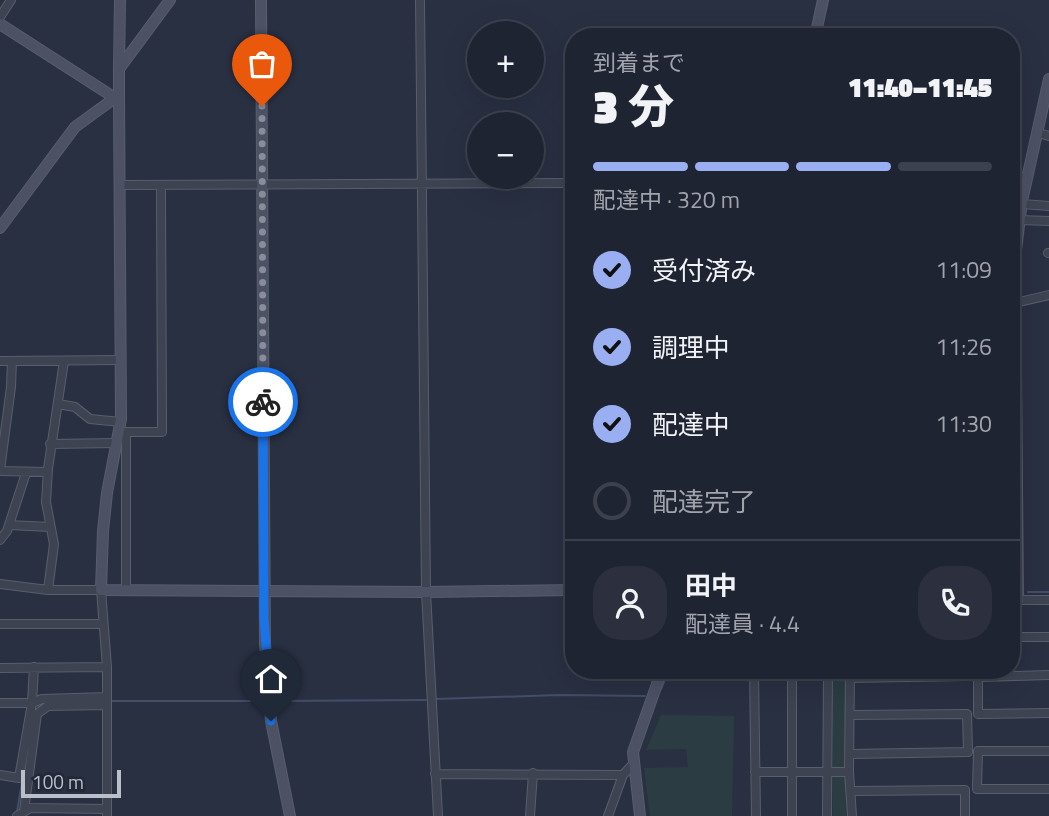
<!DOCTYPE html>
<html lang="ja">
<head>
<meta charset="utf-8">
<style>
  :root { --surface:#1f2432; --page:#2c303e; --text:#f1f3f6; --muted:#a1a4ac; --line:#3c414d; --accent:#9aaff1 }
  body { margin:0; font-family:"Titillium Web","Noto Sans JP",sans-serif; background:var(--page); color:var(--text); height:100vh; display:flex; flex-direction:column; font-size:26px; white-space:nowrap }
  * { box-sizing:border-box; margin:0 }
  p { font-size:23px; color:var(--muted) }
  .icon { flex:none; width:38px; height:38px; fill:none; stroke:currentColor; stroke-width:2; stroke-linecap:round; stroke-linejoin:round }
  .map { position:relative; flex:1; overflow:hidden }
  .details { position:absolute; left:565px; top:28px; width:455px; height:651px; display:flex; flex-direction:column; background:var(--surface); border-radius:28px; box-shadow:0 7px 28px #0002,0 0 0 2px var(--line) }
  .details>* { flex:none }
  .fabs { position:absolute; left:467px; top:21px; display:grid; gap:14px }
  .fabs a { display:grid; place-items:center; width:77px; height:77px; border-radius:50%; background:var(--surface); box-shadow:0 7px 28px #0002,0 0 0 2px var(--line); font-size:35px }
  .scale { position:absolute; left:21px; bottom:18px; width:100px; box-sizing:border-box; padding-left:7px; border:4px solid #bbbfcb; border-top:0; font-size:19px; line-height:24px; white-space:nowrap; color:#bbbfcb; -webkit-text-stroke:5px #222837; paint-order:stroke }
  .pin { position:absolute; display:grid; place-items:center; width:60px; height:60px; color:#fff; margin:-72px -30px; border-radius:50% 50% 50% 0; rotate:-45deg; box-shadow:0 0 7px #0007 }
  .pin .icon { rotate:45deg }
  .courier { position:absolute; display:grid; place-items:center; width:70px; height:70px; margin:-35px; border:5px solid #1a73e8; border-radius:50%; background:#fff; color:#222; box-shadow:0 2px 9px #0007 }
  .summary em { font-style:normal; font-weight:800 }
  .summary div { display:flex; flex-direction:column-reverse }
  .summary { display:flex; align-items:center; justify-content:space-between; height:119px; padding:0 28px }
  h1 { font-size:46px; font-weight:800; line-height:52px }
  .bar { display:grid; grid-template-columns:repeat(4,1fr); gap:10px 7px; align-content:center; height:84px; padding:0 28px }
  .bar i { height:9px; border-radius:5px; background:var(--line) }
  .bar .selected { background:var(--accent) }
  .bar p { grid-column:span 4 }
  .line { display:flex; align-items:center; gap:18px; padding:0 28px; border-top:2px solid var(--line) }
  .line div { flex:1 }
  .round { display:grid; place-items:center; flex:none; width:74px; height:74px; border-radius:28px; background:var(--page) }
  ol { padding:0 28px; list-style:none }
  li { display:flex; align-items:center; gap:21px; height:77px }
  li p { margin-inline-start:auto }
  li .icon { padding:7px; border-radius:50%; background:var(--accent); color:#111; stroke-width:4 }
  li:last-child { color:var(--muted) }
  li i { width:38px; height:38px; border:4px solid var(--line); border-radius:50% }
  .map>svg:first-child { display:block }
  .green { fill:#2b3c43 }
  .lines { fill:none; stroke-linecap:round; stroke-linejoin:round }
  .stream { stroke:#424d6b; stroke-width:2 }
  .street-casing { stroke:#595e6c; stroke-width:10 }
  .secondary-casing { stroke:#595e6c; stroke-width:12 }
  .street { stroke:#3d4351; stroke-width:8 }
  .secondary { stroke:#4c5164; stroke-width:10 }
  .done { stroke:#888d9b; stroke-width:7; stroke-dasharray:0 12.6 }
  .route { stroke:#1a73e8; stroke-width:9 }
</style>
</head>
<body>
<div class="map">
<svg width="1049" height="816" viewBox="0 0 1049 816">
  <rect width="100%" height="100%" fill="#293042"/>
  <path class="green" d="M832,670H846V770H833Z
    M661,715L734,716L732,816H650L644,768L688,767L686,749L646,750Z
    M845,774L846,816H833V775Z"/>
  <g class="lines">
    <path class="stream" d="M1028,592H1049
      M661,689L669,670
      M436,699L559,695L645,696
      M112,701H261
      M276,701L426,700
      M35,710L44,703
      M17,812L22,782"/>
    <defs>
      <path id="street" d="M420,0L426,592L438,816
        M0,17L11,0
        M1038,133L1049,136
        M1012,178L1028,177
        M119,185L574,183
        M1022,204L1049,206
        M1019,220L1049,221
        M1048,253H1049
        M1015,303L1049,295
        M0,361L121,360
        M58,404L75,407L90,419L121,422
        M118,432H162L161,185
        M50,444L116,443
        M0,470L11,387L12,361
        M0,471L48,472
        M9,525L50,527
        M0,540L7,531L26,473
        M0,584L48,590H101L107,667V816
        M126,589V432
        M48,590L54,544L46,502L48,469L64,361
        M1012,600H1049
        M0,624H102
        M1012,637H1049
        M0,668L107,667
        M754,670L756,816
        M792,670V816
        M850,670L849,772L852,816
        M1049,675L978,677V714L1049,713
        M850,678L966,676V670
        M0,703H32L34,667
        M851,715L967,714L968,752L851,754
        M1049,751H978L977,789H1049
        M755,772H849
        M435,774L623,775
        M0,775L19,778L32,703L42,699L107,697
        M852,791L965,790V816
        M24,811L37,714L48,706L107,705
        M17,816L30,808L107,809
        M530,816L533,773
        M608,816L623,775L634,763
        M827,816L828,670"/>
      <path id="secondary" d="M261,0L265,643L271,721L290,816
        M0,24L115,98
        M815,37L823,0
        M119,69L120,0
        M119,95L121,419L107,493L103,531L101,590L426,592L574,590
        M0,228L75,127L119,95V69L170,0
        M1018,600L1015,258L1022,201L1049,79
        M640,816L633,752L662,670"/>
    </defs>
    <use href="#street" class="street-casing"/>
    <use href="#secondary" class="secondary-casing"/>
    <use href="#street" class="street"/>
    <use href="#secondary" class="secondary"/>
  </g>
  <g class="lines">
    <path class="done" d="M262,106L263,402"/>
    <path class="route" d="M263,402L264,617L271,721"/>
  </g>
</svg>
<div class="fabs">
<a>+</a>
<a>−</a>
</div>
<div class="scale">100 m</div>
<div class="pin" style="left:262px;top:106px;background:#ea580c"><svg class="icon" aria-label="bag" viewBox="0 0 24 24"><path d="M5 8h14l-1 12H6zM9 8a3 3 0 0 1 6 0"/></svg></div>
<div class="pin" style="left:271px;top:721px;background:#1f2937"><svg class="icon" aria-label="home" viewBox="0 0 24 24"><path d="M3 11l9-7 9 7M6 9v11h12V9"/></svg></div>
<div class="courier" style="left:263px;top:402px"><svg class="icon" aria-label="bike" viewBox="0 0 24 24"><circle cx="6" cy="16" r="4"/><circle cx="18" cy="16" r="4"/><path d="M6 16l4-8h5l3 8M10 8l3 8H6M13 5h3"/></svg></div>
<section class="details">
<div class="summary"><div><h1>3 分</h1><p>到着まで</p></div><em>11:40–11:45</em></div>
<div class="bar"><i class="selected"></i><i class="selected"></i><i class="selected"></i><i></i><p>配達中 · 320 m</p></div>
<ol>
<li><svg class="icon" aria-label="check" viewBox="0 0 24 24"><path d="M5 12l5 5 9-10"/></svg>受付済み<p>11:09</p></li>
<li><svg class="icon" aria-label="check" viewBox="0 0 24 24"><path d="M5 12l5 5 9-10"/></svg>調理中<p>11:26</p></li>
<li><svg class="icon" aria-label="check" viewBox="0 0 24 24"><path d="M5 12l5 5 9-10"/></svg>配達中<p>11:30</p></li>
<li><i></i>配達完了</li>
</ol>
<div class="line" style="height:126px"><a class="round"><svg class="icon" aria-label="person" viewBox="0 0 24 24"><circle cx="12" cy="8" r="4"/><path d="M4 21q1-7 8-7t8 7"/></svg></a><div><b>田中</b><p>配達員 · 4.4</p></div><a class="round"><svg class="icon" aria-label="phone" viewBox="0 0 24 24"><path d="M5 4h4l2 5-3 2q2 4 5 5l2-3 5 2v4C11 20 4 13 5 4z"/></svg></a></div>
</section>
</div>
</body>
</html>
